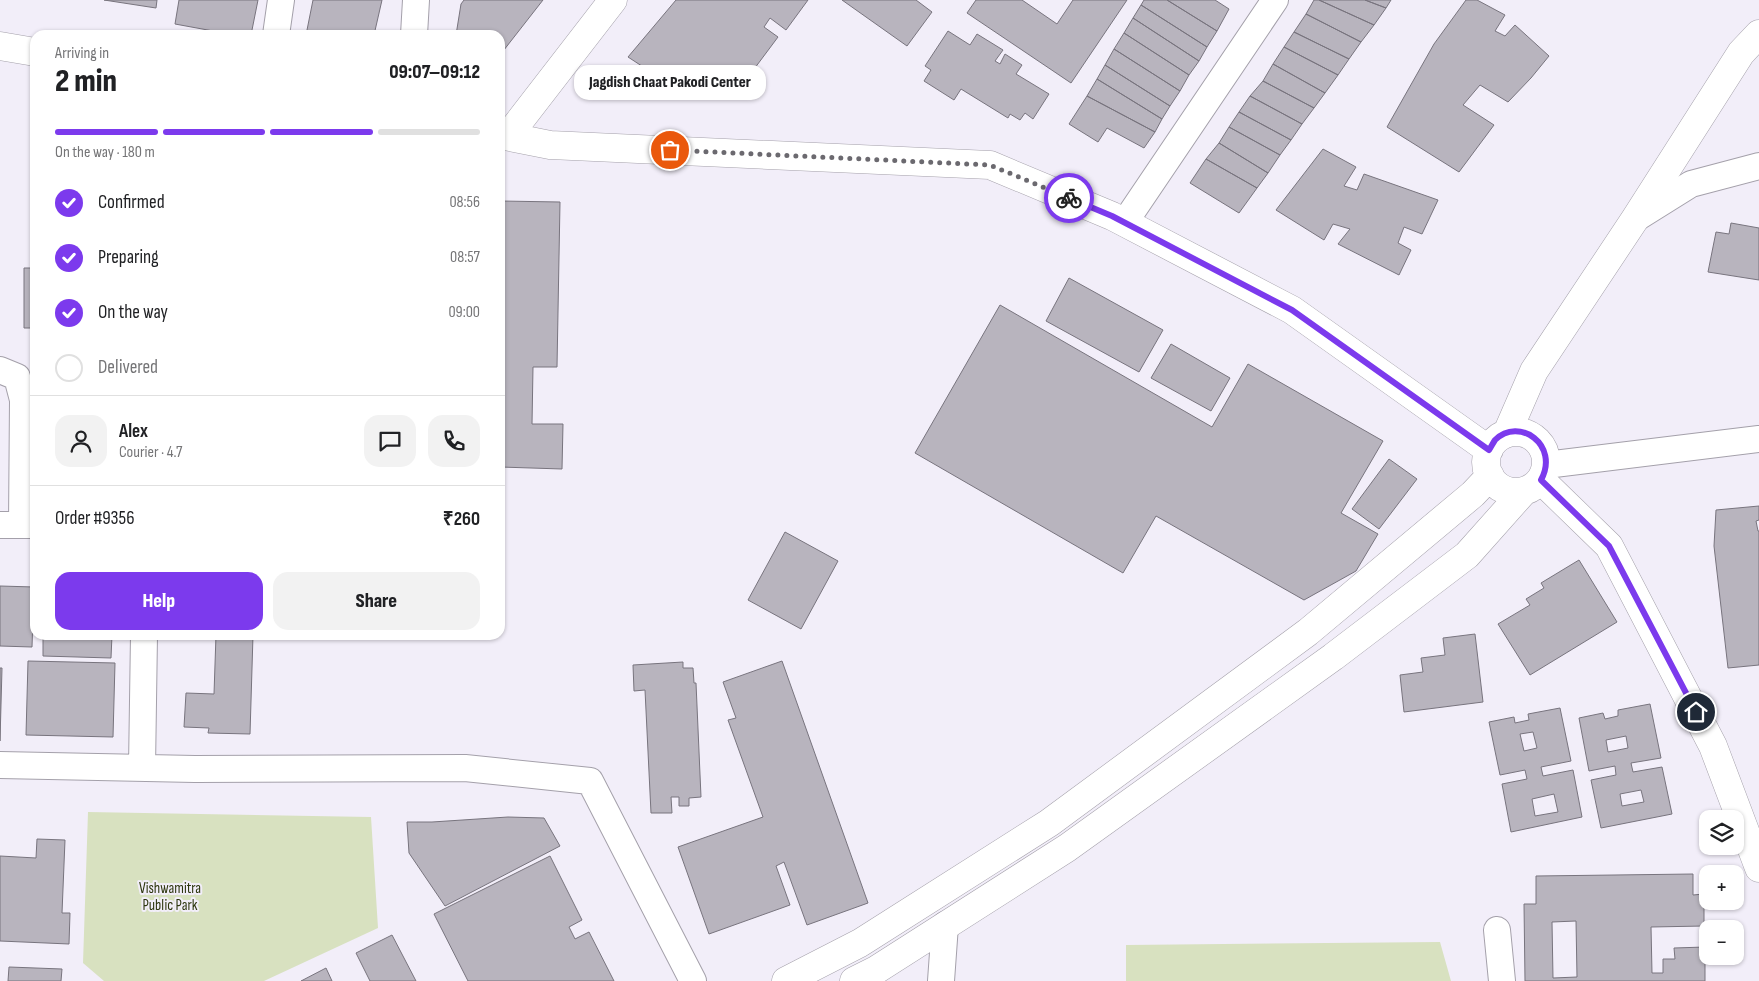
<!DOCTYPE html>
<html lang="en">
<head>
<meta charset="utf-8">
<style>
  :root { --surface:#fff; --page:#f2f2f2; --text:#202124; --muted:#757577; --line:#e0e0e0; --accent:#7c3aed }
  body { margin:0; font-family:"Sofia Sans Condensed",sans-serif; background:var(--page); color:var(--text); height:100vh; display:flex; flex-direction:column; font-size:19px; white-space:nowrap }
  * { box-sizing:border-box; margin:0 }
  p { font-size:16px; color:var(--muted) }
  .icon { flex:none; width:28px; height:28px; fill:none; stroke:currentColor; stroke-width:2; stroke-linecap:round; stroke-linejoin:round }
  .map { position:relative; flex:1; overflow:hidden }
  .drawer { position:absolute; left:30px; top:30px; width:475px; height:610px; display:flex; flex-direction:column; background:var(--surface); border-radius:15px; box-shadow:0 1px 4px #0004 }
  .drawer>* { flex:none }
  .controls { position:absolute; left:1699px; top:810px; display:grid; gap:10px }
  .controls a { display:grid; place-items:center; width:45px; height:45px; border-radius:10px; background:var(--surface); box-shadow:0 1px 4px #0004; font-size:25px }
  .pin { position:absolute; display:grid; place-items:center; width:42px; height:42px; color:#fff; margin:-21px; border:2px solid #fff; border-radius:50%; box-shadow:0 1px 5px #0007 }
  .courier { position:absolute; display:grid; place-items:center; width:50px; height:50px; margin:-25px; border:4px solid #7c3aed; border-radius:50%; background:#fff; color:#222; box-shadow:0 1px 6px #0007 }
  .bubble { position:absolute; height:35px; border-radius:15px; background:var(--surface); box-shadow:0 1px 4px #0004; font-size:16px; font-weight:800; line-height:35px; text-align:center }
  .headline em { font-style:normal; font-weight:800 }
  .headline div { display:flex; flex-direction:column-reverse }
  .headline { display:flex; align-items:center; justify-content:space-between; height:85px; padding:0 25px }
  h1 { font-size:32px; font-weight:800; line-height:38px }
  .bar { display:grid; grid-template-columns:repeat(4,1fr); gap:8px 5px; align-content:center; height:60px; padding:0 25px }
  .bar i { height:6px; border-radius:4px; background:var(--line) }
  .bar .on { background:var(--accent) }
  .bar p { grid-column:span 4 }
  .line { display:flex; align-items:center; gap:12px; padding:0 25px; border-top:1px solid var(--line) }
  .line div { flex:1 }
  .round { display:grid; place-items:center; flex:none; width:52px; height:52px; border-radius:15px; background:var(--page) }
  ol { padding:0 25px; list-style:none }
  li { display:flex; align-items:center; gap:15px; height:55px }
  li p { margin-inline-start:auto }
  li .icon { padding:5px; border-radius:50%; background:var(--accent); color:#fff; stroke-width:4 }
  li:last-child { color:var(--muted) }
  li i { width:28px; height:28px; border:2px solid var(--line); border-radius:50% }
  .action { display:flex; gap:10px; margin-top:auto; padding:10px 25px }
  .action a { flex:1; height:58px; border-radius:15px; background:var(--accent); color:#fff; font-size:20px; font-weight:800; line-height:58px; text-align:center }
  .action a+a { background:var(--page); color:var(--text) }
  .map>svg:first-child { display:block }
  .green { fill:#d8e1c0 }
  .building { fill:#b8b4be; stroke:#78747e; fill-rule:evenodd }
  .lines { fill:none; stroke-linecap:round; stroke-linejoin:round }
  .street-casing { stroke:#a4a0aa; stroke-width:28 }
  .secondary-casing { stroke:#a4a0aa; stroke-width:29 }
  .street { stroke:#fff; stroke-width:26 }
  .secondary { stroke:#fff; stroke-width:28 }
  .done { stroke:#6b696f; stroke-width:5; stroke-dasharray:0 9 }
  .route { stroke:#7c3aed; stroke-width:6 }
  .labels { text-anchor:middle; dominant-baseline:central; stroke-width:4; stroke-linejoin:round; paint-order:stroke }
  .park-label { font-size:15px; fill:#2d360e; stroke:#f2eef9 }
</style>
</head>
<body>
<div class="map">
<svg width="1759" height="981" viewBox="0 0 1759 981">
  <rect width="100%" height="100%" fill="#f2eef9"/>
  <path class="green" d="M88,812L371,817L378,928L264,981H104L83,963Z
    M1440,942L1451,981H1126V945Z"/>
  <path class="building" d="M104,0H157L156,8Z
    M179,0H258L251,35H235L175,24Z
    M313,0H382L374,35H306Z
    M464,0H543L500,55V35H456L461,4Z
    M676,0H808L786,30L770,18L764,27L778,37L734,96L715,83L711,89L700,81L696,86L676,71L651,72L628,57Z
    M842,0H916L932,12L907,46Z
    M976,0H1022L1057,24L1073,0H1127L1071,83L967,13Z
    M1144,0H1167L1217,31L1207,47L1141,5Z
    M1167,0H1215L1229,9L1217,31Z
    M1314,0H1319L1374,25L1361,42L1306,14Z
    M1319,0H1365L1386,8L1374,25Z
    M1365,0H1391L1386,8Z
    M1466,0H1477L1505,15L1495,31L1505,36L1515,25L1549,56L1531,78L1508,102L1480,85L1463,105L1494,125L1459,172L1387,127L1434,44Z
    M1141,5L1207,47L1199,61L1133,18Z
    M1306,14L1361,42L1349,59L1294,32Z
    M1133,18L1199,61L1189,75L1124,33Z
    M948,31L970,45L977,34L1003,50L995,61L1000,64L1005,54L1022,65L1016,74L1049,94L1033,119L1025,113L1020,120L1010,114L1008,118L961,89L954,100L924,81L931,70L925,66Z
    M1294,32L1349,59L1338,75L1284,47Z
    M1124,33L1189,75L1180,91L1114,49Z
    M1284,47L1338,75L1325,93L1273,64Z
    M1114,49L1180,91L1170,106L1105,65Z
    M1273,64L1325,93L1314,108L1263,81Z
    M1105,65L1170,106L1162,119L1097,79Z
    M1097,79L1162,119L1155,132L1087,96Z
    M1263,81L1314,108L1302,124L1250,96Z
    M1087,96L1155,132L1144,148L1107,128L1098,142L1069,124Z
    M1250,96L1302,124L1291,140L1239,112Z
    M1239,112L1291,140L1280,155L1229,127Z
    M1229,127L1280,155L1268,173L1219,143Z
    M1219,143L1268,173L1257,188L1206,159Z
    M1323,149L1356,167L1344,186L1357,190L1364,174L1438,200L1422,234L1404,227L1398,243L1411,250L1399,275L1338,244L1350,229L1333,224L1324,240L1276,210Z
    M1206,159L1257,188L1239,213L1190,183Z
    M500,201L560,202L557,367H533L532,424H563L562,469L500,467Z
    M1731,223L1759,228V280L1708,272L1716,232L1729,234Z
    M24,268H35V328H24Z
    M1069,278L1163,330L1139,372L1046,321Z
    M1000,305L1212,427L1248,364L1383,441L1341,513L1378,534L1356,571L1304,600L1156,516L1123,573L915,453Z
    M1171,344L1230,378L1211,411L1151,378Z
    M1389,459L1417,479L1379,529L1352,509Z
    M1759,506V520L1756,521L1758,531H1759V665L1728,668L1714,546L1716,510Z
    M785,532L838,561L801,629L748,600Z
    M1579,560L1617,622L1530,675L1498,624L1530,605L1526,599L1544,588L1541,583Z
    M0,586L34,587L32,647L0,646Z
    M1475,634L1483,702L1404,712L1400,675L1423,672L1421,658L1445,655L1443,638Z
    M43,635H112L111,658L43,656Z
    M216,635H253L250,734L208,733L209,728L184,727L186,693L214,694Z
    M28,661L115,663L113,737L26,735Z
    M782,661L868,903L807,925L784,862L776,866L790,905L709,934L678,847L763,817L728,720L736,718L723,682Z
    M683,662V668H693L694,683H696L701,797L689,798V806H679V797H671L672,813H651L645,690L634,691L633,665Z
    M0,668H2L0,741Z
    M1650,704L1661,758L1631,763L1633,772L1662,767L1672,814L1601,828L1591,780L1616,775L1615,766L1589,771L1579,718L1603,713L1605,719L1618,716V710ZM1626,736L1628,748L1608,752L1606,740ZM1641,790L1644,802L1622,806L1620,794Z
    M1560,708L1571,761L1541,767L1543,776L1573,770L1582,817L1511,832L1502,784L1527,779L1525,770L1500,775L1489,722L1514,717L1515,723L1529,720L1528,714ZM1533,732L1537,748L1524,751L1520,734ZM1554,794L1558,812L1535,816L1532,799Z
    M508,817L544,818L560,846L445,906L409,853L407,822H432Z
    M37,839L65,840L62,913H70L69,944L0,941V856L36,858Z
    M550,856L582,920L569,927L575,939L589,932L614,981H468L434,914Z
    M1693,874V895L1704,894V926L1651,927L1652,973H1663V959H1675L1674,948L1705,947V981H1525L1524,904H1536V876ZM1576,921L1577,977L1553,978L1552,922Z
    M392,935L416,981H370L356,953Z
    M9,967L62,969L61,981H8Z
    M326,968L332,981H301Z"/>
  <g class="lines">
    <defs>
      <path id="street" d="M276,35L281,0
        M414,35L416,0
        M1635,219L1691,184L1759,166
        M1125,222L1275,0
        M0,370L17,377L23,400L22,525
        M1546,465L1759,439
        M0,525H35
        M0,765L195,769L465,768L590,781L693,981
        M142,768L144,635
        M1497,930L1502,981
        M941,981L945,925"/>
      <path id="secondary" d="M0,46L35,52
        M500,135L550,145L990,165L1112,216L1292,310L1489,450
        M508,136L613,0
        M1486 462a30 30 0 1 1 60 0a30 30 0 1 1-60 0Z
        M1507,433L1534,371L1635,219L1741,53L1759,34
        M1541,480L1609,546L1713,746L1759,868
        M786,981L860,943L1049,823L1308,632L1473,494L1490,476
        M854,981L876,970L1067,848L1333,657L1467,555L1524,491"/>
    </defs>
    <use href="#street" class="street-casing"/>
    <use href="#secondary" class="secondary-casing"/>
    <use href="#street" class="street"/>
    <use href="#secondary" class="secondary"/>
  </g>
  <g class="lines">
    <path class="done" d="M670,150L990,165L1069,198"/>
    <path class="route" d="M1069,198L1112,216L1292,310L1489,450C1491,447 1493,443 1495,440C1519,416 1560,445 1541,480L1609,546L1696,712"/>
  </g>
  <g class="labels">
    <g class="park-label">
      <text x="170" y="888">Vishwamitra<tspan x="170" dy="17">Public Park</tspan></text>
    </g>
  </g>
</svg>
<div class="controls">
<a><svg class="icon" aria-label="layers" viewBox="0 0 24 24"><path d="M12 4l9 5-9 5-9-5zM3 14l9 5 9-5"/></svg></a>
<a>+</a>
<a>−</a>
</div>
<div class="pin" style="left:670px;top:150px;background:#ea580c"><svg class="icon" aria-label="bag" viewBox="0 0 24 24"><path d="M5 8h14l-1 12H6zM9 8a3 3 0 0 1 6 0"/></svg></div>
<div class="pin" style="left:1696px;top:712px;background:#1f2937"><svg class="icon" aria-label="home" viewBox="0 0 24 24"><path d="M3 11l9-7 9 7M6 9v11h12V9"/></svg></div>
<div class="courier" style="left:1069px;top:198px"><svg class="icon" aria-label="bike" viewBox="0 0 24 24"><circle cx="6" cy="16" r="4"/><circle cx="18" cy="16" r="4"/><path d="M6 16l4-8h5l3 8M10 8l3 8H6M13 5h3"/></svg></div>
<div class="bubble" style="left:574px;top:65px;width:192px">Jagdish Chaat Pakodi Center</div>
<section class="drawer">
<div class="headline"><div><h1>2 min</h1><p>Arriving in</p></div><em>09:07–09:12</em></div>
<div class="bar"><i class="on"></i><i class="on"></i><i class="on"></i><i></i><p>On the way · 180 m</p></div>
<ol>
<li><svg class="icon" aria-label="check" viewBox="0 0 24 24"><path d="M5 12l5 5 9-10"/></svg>Confirmed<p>08:56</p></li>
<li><svg class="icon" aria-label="check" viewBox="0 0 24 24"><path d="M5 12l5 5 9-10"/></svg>Preparing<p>08:57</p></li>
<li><svg class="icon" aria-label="check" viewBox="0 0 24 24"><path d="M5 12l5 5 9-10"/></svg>On the way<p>09:00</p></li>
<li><i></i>Delivered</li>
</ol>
<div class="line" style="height:90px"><a class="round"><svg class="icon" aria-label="person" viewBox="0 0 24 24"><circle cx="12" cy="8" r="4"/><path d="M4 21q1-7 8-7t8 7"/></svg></a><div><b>Alex</b><p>Courier · 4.7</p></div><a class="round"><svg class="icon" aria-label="chat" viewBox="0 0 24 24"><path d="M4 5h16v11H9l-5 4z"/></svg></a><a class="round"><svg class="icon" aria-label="phone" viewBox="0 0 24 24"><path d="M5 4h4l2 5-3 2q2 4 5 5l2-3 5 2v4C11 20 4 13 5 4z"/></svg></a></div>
<div class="line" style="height:65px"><div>Order #9356</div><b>₹260</b></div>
<div class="action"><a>Help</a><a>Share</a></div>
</section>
</div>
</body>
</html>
